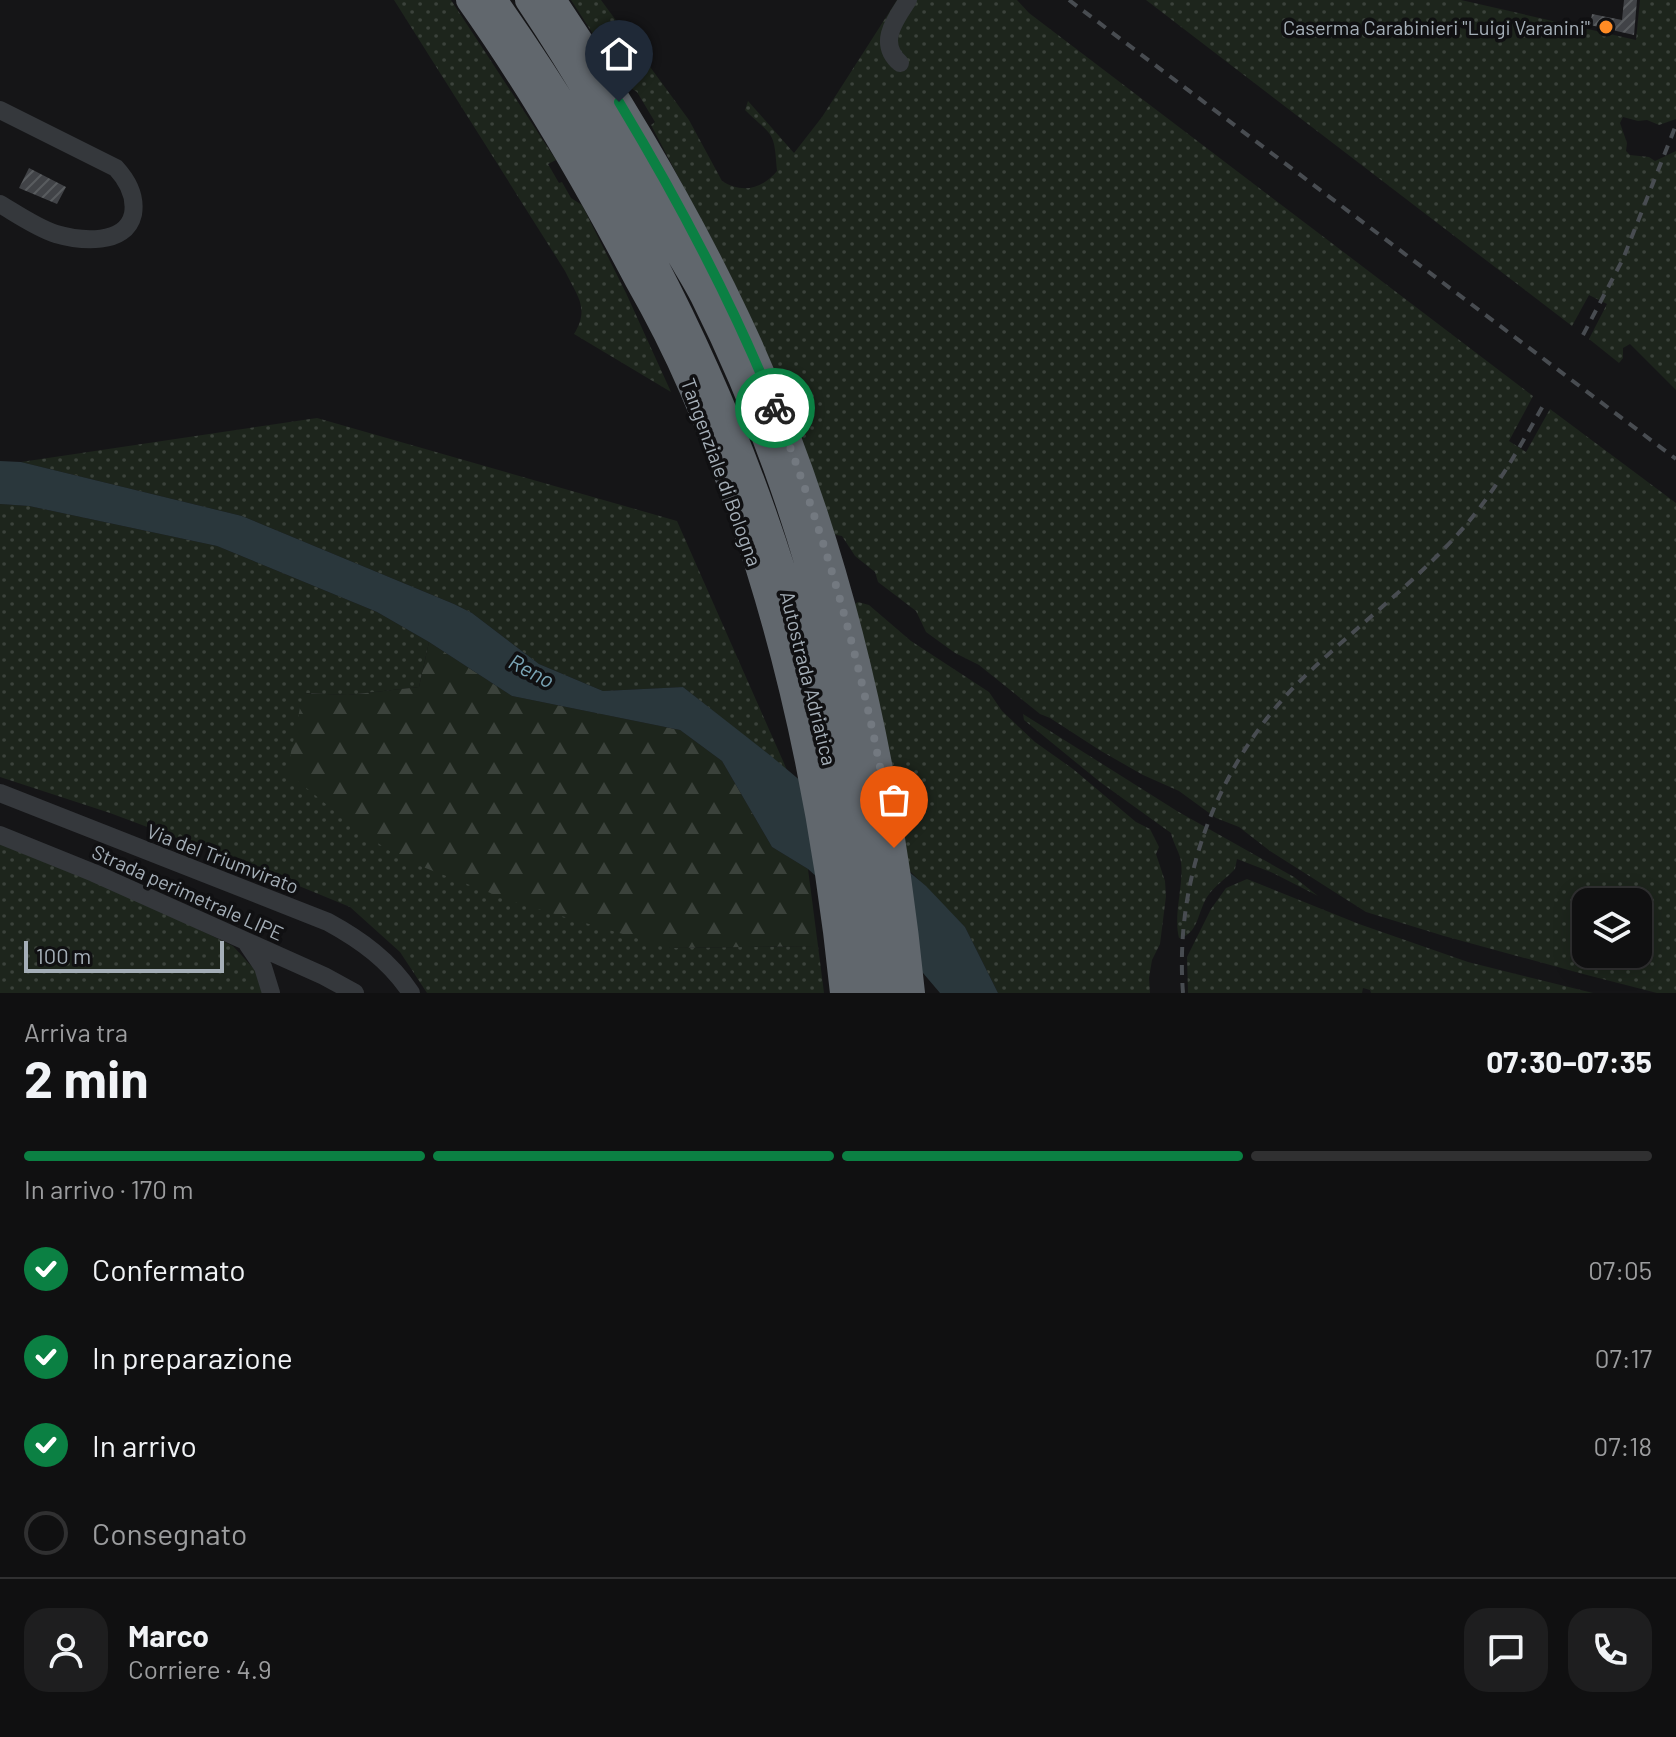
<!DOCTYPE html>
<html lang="it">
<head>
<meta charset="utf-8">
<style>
  :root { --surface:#101011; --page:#1e1e1f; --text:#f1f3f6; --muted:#9c9d9f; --line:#303031; --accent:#0b8043 }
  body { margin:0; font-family:Barlow,sans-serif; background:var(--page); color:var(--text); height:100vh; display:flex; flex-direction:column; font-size:30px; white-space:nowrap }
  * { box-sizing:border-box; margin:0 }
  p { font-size:26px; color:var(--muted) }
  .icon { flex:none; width:44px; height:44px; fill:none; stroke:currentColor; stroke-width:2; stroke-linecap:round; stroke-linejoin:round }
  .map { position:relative; height:993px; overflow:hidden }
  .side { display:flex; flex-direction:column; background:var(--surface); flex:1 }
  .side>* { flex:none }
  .tools { position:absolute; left:1572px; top:888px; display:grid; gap:16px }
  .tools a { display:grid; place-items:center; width:80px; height:80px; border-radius:16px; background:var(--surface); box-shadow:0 4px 20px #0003,0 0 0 2px var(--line); font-size:40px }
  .scale { position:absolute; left:24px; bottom:20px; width:200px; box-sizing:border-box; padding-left:8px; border:4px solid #a5afb8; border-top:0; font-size:22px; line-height:28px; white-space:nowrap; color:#a5afb8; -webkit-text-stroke:6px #101012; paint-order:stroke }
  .pin { position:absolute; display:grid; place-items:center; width:68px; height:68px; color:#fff; margin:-82px -34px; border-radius:50% 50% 50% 0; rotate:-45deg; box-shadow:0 0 8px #0007 }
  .pin .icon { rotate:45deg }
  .courier { position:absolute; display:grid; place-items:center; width:80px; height:80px; margin:-40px; border:6px solid #0b8043; border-radius:50%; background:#fff; color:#222; box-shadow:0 2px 10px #0007 }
  .head em { font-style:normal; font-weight:700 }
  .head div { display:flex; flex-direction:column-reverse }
  .head { display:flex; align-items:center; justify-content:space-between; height:136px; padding:0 24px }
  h1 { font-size:52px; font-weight:700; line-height:60px }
  .bar { display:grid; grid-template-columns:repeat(4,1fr); gap:12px 8px; align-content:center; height:96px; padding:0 24px }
  .bar i { height:10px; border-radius:6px; background:var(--line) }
  .bar .current { background:var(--accent) }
  .bar p { grid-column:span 4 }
  .line { display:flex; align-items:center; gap:20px; padding:0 24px; border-top:2px solid var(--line) }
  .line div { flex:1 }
  .round { display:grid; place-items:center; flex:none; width:84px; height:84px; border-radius:24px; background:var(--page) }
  ol { padding:0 24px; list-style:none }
  li { display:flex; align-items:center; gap:24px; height:88px }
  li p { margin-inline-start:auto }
  li .icon { padding:8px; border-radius:50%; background:var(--accent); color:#fff; stroke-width:4 }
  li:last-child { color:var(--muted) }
  li i { width:44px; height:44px; border:4px solid var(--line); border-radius:50% }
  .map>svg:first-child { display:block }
  .grass { fill:url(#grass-dots); fill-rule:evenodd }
  .forest { fill:url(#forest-firs) }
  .water { fill:#2a373c }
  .building { fill:url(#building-hatch) }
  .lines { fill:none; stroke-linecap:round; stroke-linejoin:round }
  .minor { stroke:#35383c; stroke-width:18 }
  .highway { stroke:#61676d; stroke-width:26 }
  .rail { stroke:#484c51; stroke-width:4; stroke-dasharray:10 8; stroke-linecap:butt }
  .done { stroke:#737980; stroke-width:8; stroke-dasharray:0 14.4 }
  .route { stroke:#0b8043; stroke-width:10 }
  .poi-dot { fill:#ff8b24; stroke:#101012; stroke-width:3 }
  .labels { text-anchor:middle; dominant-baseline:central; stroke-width:7; stroke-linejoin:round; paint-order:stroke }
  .poi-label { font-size:20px; fill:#a5afb8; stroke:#101012; text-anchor:end }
  .street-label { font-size:20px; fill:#a5afb8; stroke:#101012 }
  .water-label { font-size:22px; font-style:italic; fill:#7aa5b6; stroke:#101012 }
</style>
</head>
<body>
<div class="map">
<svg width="1676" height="993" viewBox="0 0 1676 993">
  <defs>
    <pattern id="grass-dots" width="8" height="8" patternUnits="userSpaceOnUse" patternTransform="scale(2)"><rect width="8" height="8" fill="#1d251c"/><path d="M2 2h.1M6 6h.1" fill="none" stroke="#3b423b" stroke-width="1.8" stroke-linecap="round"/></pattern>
    <pattern id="forest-firs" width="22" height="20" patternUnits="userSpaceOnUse" patternTransform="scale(2)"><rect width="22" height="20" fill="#1d251c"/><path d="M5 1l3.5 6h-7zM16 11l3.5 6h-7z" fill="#3b423b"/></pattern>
    <pattern id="building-hatch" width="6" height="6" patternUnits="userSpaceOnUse" patternTransform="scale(2)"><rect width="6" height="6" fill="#414347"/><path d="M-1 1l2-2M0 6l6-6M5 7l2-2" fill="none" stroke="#595c5f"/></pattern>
  </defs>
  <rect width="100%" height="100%" fill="#151517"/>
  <path class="grass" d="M394,0H451L556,160L548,164L559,183L562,182L571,198L582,205L626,293L671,392L574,334C590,308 577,296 565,271Z
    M571,0H601L689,120L722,181C742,194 762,189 777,171C774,130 774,138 745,110L748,101L794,153L822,117L897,0H1017L1029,13L1533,396L1509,441L1526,452L1550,409L1676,503V993H1657L1583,974L1444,936L1366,912L1270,851L1239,827L1216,818L1179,791L1143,775L1101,751L1050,718L1040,714L979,665L955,653L926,632L916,611L878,582L875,572L855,556L842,536L831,534L715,247L651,125L655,122L637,92L626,85ZM1586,902H1638V954H1586Z
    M1146,0H1461L1636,40L1640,0H1676V119L1659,125L1647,120L1638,121L1623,117L1620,123L1627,143L1626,151L1630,155L1649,157L1655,161L1676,151V390L1630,344L1623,348V358L1619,363L1589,339L1607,304L1589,295L1572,326Z
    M317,418L677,521L787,770L683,687L603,691L539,664L472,613L454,604L242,516L21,462Z
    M0,504L29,506L217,546L377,612L429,642L419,687L348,695L303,693L670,948L818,946L824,993H427L400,952L350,907L243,863L110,813L0,777Z
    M858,602L869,605L911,641L989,692L1002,711L1035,742L1073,769L1136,822L1150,829L1159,847L1156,854L1165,881L1166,896L1160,944L1152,960L1149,978L1150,993H998L965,927L909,870L853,605Z
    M1023,714L1177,811L1294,877L1318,896L1273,873L1237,859L1235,869C1226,879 1215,885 1207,897C1198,911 1198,935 1179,938C1173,914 1184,885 1181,862C1180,853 1173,843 1171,833L1100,782L1024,720Z
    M0,842L115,889L233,946L256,971L262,993H0Z
    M1247,879L1359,924L1468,962L1593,993H1371L1370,990L1363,988L1362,993H1188L1187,957L1211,909L1226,888Z"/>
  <path class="forest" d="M429,642L512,696L680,730L722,761L772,847L808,869L818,946L670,948L511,901L402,859L355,828L287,772L303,693L348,695L419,687Z"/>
  <path class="water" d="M0,461L21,462L242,516L454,604L472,613L539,664L603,691L683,687L771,756L926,886L965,927L998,993H940L923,973L808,869L772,847L722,761L680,730L512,696L429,642L377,612L217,546L29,506L0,504Z"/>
  <path class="building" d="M1624,0H1637L1634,35L1590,25L1592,14L1622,20Z
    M29,168L66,187L57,204L19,188Z"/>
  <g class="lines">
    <path class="minor" d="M900,63C877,43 895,20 908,0
      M0,110L116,168C127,180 136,196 133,214C126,246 80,241 56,234C37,228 17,214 0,204
      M0,793L328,922C361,940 390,961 411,993
      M0,835L94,873L324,976L355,993
      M248,945L263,967L271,993"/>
    <path class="highway" d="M469,0C532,89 586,182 637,279C657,314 675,349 691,386C775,578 822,786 843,993
      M494,0C629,192 737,403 800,629C833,748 851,871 865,993
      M528,0C583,82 628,163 676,249C685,265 695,280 703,296C812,513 864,754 891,993
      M553,0C621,101 685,208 737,318C837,529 889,762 912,993"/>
    <path class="rail" d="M1069,0L1676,459
      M1583,335L1623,259L1676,125
      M1183,993C1174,877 1219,761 1301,680C1352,630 1409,588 1457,535C1493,496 1518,450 1544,404"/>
  </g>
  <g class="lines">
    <path class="done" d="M775,408C831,549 871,697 894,848"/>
    <path class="route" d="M619,102C678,200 732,301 775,408"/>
  </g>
  <circle class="poi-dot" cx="1606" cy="27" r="8"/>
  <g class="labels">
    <g class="poi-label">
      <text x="1590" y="27">Caserma Carabinieri "Luigi Varanini"</text>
    </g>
    <g class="street-label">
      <text transform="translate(722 472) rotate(70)">Tangenziale di Bologna</text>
      <text transform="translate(809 678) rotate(76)">Autostrada Adriatica</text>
      <text transform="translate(223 858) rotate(21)">Via del Triumvirato</text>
      <text transform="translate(188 892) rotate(24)">Strada perimetrale LIPE</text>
    </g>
    <g class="water-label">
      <text transform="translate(532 670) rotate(28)">Reno</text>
    </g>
  </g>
</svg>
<div class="tools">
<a><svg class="icon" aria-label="layers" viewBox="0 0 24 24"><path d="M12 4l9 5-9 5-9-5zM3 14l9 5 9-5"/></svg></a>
</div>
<div class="scale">100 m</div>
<div class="pin" style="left:894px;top:848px;background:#ea580c"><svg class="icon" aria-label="bag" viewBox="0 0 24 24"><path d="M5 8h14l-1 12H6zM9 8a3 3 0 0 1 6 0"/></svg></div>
<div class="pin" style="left:619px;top:102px;background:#1f2937"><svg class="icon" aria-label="home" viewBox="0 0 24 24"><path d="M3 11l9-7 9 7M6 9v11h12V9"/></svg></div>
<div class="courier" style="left:775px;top:408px"><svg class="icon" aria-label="bike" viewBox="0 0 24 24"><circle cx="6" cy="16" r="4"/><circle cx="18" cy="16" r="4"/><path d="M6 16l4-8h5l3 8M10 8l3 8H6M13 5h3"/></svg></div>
</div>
<section class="side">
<div class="head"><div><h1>2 min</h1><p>Arriva tra</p></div><em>07:30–07:35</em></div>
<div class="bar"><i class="current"></i><i class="current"></i><i class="current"></i><i></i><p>In arrivo · 170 m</p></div>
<ol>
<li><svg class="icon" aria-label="check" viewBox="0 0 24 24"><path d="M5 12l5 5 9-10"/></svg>Confermato<p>07:05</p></li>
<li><svg class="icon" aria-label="check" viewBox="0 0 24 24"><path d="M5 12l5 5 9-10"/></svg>In preparazione<p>07:17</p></li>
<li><svg class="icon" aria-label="check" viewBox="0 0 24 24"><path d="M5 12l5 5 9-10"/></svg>In arrivo<p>07:18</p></li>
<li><i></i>Consegnato</li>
</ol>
<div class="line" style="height:144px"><a class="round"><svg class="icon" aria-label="person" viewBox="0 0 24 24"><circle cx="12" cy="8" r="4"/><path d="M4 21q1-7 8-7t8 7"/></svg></a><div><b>Marco</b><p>Corriere · 4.9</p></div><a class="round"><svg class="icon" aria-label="chat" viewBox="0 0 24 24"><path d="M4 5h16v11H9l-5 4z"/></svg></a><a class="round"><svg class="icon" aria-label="phone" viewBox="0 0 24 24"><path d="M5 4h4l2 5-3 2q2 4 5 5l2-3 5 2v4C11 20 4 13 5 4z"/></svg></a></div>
</section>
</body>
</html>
